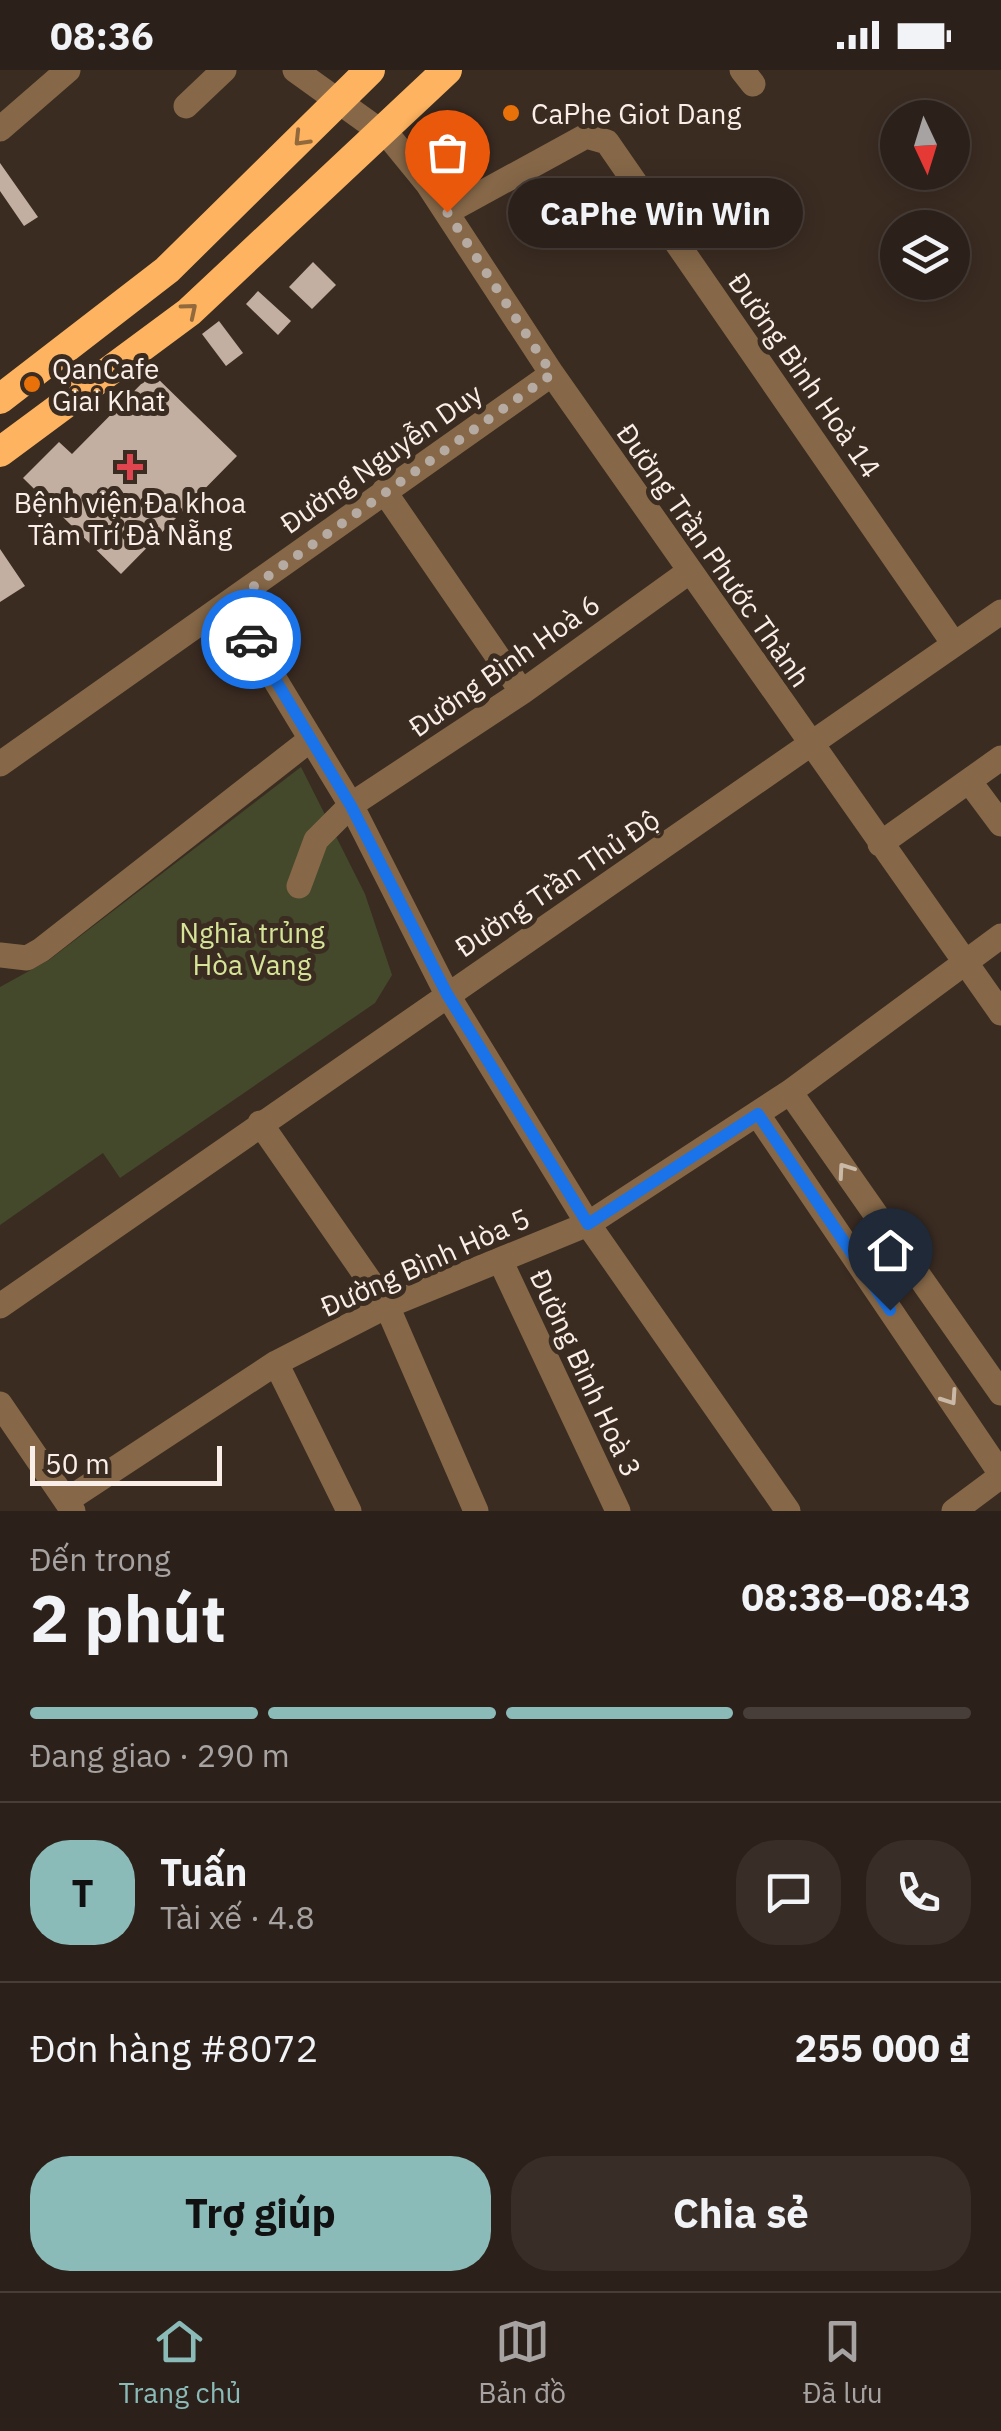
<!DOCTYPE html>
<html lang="vi">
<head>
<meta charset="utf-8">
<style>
  :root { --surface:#2c211a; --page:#382e27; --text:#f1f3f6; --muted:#a6a3a2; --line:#483e39; --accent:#8bbbb9 }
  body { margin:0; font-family:"IBM Plex Sans",sans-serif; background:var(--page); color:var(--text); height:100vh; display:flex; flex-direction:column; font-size:38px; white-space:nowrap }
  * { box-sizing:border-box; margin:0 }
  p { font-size:32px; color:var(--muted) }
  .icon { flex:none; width:55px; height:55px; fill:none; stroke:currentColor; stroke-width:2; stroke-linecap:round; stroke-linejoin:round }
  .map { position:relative; height:1441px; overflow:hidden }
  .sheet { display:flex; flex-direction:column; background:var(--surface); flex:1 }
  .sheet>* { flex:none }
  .needle { width:65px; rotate:176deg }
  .fabs { position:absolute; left:880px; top:30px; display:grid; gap:20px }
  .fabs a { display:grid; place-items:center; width:90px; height:90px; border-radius:50%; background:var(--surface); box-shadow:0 5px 25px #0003,0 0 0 2px var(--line); font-size:50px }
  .scale { position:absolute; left:30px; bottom:25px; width:192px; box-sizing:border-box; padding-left:10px; border:5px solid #f9efe8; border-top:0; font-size:28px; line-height:35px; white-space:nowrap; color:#f9efe8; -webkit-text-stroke:8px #3b2c22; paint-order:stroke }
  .pin { position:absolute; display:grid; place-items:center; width:85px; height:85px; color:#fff; margin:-102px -42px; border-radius:50% 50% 50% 0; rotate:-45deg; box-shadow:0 0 10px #0007 }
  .pin .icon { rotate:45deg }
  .courier { position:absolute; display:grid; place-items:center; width:100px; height:100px; margin:-50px; border:8px solid #1a73e8; border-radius:50%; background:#fff; color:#222; box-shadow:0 2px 12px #0007 }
  .bubble { position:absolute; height:70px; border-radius:35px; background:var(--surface); box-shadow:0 5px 25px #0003,0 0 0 2px var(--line); font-size:32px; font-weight:800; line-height:70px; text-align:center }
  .summary em { font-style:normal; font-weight:800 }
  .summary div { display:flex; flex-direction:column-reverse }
  .summary { display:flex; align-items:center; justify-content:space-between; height:170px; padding:0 30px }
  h1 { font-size:65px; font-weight:800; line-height:75px }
  .bar { display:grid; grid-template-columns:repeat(4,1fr); gap:15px 10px; align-content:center; height:120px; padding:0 30px }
  .bar i { height:12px; border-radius:8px; background:var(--line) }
  .bar .selected { background:var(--accent) }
  .bar p { grid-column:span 4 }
  .line { display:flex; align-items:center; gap:25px; padding:0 30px; border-top:2px solid var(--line) }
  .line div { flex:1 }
  .round { display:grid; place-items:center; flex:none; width:105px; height:105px; border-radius:40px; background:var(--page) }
  .action { display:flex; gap:20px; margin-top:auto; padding:20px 30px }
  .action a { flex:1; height:115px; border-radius:40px; background:var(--accent); color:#111; font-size:40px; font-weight:800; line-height:115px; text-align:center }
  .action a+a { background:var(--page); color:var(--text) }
  .status { display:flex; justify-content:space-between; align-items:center; height:70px; padding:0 50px; background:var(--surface); direction:ltr }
  .status svg { height:28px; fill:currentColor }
  .dock { display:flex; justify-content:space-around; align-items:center; height:140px; border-top:2px solid var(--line); background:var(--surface); font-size:28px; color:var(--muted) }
  .dock a { display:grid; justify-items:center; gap:5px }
  .dock .selected { color:var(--accent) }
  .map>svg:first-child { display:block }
  .green { fill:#43492a }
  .building { fill:#c2afa2 }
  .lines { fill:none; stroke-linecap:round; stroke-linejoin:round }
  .minor { stroke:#866848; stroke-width:25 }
  .highway { stroke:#fdb35f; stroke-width:30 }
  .oneway { stroke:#92693d }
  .oneway2 { stroke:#cbb9a8 }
  .done { stroke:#b6aba3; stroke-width:10; stroke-dasharray:0 18 }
  .route { stroke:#1a73e8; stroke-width:12 }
  .food-dot { fill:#e8710a; stroke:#3b2c22; stroke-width:4 }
  .health-dot { fill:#e0444e; stroke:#3b2c22; stroke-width:4 }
  .labels { text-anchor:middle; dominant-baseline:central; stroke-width:10; stroke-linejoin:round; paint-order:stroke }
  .poi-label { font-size:28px; fill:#f9efe8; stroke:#3b2c22; text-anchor:start }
  .street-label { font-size:28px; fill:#f9efe8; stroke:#3b2c22 }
  .park-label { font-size:28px; fill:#d5e496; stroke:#3b2c22 }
</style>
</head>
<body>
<div class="status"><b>08:36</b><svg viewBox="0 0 49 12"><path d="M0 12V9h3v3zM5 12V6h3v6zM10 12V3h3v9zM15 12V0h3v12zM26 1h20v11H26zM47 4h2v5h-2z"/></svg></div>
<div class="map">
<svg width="1001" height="1441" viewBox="0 0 1001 1441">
  <rect width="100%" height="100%" fill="#3b2c22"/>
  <path class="green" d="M301,697L365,824L392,905L375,933L120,1108L103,1083L0,1155V917L49,890Z"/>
  <path class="building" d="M0,93L38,147L24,156L0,121Z
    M313,192L336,215L312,239L289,217Z
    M258,221L291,251L278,265L246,234Z
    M219,251L243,283L226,296L202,264Z
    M152,303L237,386L121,504L23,408L59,372L72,384Z
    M0,479L25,516L0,532Z"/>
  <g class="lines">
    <path class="minor" d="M295,0L391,69L427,113L552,304L1001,943
      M742,0L753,14
      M186,36L224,0
      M0,59L68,0
      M447,142L586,66L607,72L954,574
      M384,421L522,622
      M229,534L351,735L447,924L588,1154L788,1441
      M0,694L552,304
      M969,711L1001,754
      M880,774L1001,688
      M299,816L316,770L351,735L522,622L690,501
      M0,885L27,888L41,880L311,669
      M790,1022L1001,1323
      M758,1045L1001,1404
      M260,1053L387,1236L476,1441
      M500,1190L618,1441
      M0,1236L1001,542
      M276,1293L349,1441
      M0,1334L73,1441
      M66,1431L276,1293L387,1236L588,1154L790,1022L1001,866
      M954,1441L1001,1406"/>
    <path class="highway" d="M0,329L167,200L370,0
      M0,382L189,242L447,0"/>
  </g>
  <defs><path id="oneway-chevron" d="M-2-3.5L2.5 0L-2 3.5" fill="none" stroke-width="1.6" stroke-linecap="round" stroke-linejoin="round" transform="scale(2.5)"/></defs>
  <g class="oneway">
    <use href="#oneway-chevron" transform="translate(301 69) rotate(134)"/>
    <use href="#oneway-chevron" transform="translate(190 240) rotate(-40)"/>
  </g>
  <g class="oneway2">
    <use href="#oneway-chevron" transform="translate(845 1100) rotate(-125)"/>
    <use href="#oneway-chevron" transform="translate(950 1328) rotate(56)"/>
  </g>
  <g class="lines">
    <path class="done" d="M251,569L229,534L552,304L447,142"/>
    <path class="route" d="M251,569L351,736L447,924L588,1154L758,1044L890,1240"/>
  </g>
  <g class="food-dot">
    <circle cx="511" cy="43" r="10"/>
    <circle cx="32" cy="314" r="10"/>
  </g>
  <path class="health-dot" d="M125 382h10v10h10v10h-10v10h-10v-10h-10v-10h10z"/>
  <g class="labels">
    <g class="poi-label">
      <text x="531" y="43">CaPhe Giot Dang</text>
      <text x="52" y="298">QanCafe<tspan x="52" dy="32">Giai Khat</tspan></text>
      <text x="130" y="432" text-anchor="middle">Bệnh viện Đa khoa<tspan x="130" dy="32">Tâm Trí Đà Nẵng</tspan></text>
    </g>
    <g class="street-label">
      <text transform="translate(805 305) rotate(55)">Đường Bình Hoà 14</text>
      <text transform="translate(381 388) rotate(-35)">Đường Nguyễn Duy</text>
      <text transform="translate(714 485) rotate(55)">Đường Trần Phước Thành</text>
      <text transform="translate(504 595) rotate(-35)">Đường Bình Hoà 6</text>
      <text transform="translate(557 813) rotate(-34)">Đường Trần Thủ Độ</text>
      <text transform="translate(425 1192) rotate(-24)">Đường Bình Hòa 5</text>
      <text transform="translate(586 1303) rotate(65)">Đường Bình Hoà 3</text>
    </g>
    <g class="park-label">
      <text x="252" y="862">Nghĩa trủng<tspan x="252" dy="32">Hòa Vang</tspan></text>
    </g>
  </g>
</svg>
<div class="fabs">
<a><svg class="needle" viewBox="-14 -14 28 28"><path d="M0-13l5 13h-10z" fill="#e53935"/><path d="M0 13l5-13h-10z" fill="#a6a3a2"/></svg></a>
<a><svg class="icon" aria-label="layers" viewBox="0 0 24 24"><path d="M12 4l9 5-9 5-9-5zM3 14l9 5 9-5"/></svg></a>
</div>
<div class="scale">50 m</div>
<div class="pin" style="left:447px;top:142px;background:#ea580c"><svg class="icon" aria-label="bag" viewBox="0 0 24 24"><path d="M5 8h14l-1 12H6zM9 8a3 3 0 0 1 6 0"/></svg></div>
<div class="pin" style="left:890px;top:1240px;background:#1f2937"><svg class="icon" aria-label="home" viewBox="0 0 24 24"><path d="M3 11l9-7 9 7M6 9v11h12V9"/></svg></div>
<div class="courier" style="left:251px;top:569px"><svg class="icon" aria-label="car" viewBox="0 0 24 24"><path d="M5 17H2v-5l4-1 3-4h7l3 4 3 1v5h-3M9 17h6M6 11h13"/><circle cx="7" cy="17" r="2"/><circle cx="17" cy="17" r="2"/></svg></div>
<div class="bubble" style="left:508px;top:108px;width:295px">CaPhe Win Win</div>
</div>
<section class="sheet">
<div class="summary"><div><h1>2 phút</h1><p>Đến trong</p></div><em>08:38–08:43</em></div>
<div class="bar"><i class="selected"></i><i class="selected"></i><i class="selected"></i><i></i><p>Đang giao · 290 m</p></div>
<div class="line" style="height:180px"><b class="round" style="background:var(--accent);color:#111">T</b><div><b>Tuấn</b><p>Tài xế · 4.8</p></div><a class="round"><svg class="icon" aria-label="chat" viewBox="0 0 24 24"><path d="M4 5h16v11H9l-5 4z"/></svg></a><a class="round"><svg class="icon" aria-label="phone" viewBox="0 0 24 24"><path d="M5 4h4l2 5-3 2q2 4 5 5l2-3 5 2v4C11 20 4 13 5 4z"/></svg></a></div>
<div class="line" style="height:130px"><div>Đơn hàng #8072</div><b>255 000 ₫</b></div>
<div class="action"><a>Trợ giúp</a><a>Chia sẻ</a></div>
</section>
<nav class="dock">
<a class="selected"><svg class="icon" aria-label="home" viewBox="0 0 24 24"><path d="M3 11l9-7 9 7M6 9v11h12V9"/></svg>Trang chủ</a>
<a><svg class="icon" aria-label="map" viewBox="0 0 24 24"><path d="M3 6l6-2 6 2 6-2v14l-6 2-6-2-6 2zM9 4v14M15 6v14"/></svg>Bản đồ</a>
<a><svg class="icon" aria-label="saved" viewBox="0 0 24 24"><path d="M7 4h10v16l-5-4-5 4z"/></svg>Đã lưu</a>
</nav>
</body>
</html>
